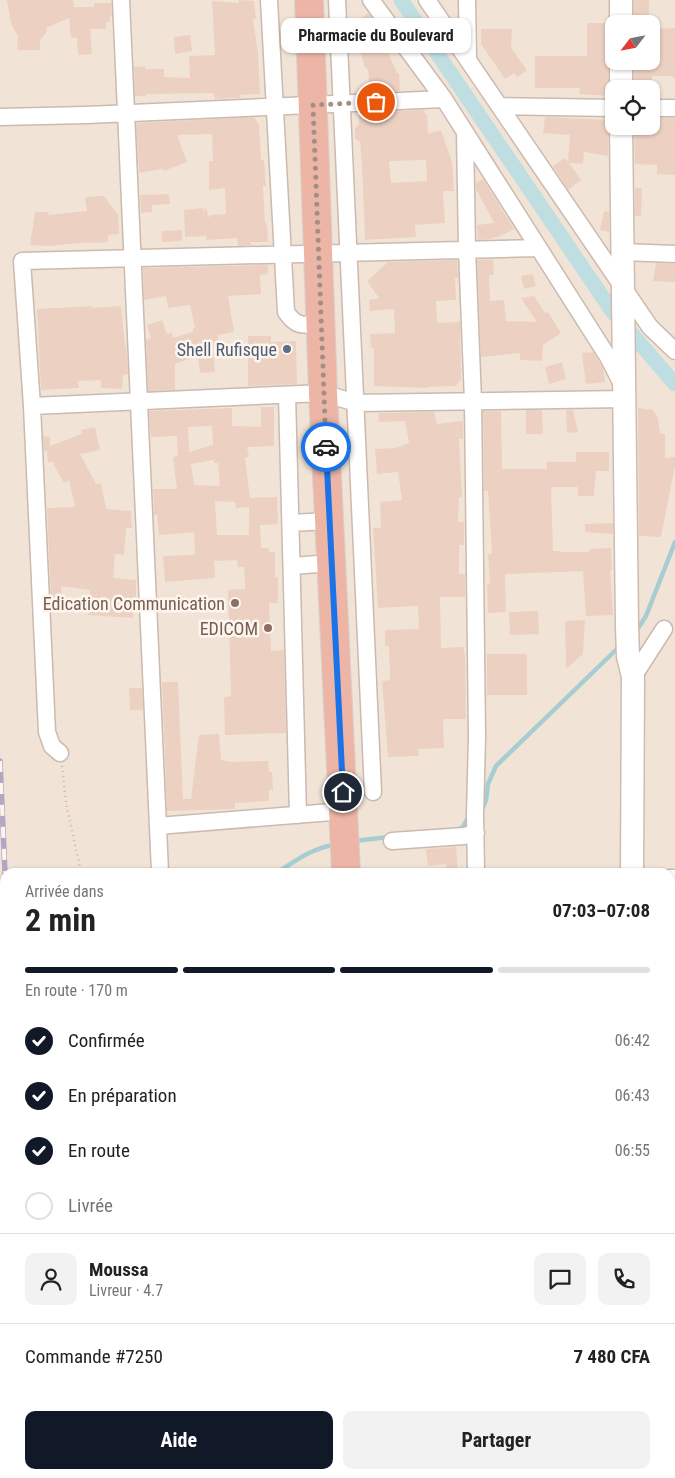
<!DOCTYPE html>
<html lang="fr">
<head>
<meta charset="utf-8">
<style>
  :root { --surface:#fff; --page:#f2f2f2; --text:#222; --muted:#767676; --line:#e0e0e0; --accent:#111827 }
  body { margin:0; font-family:"Roboto Condensed",sans-serif; background:var(--page); color:var(--text); height:100vh; display:flex; flex-direction:column; font-size:19px; white-space:nowrap }
  * { box-sizing:border-box; margin:0 }
  p { font-size:16px; color:var(--muted) }
  .icon { flex:none; width:28px; height:28px; fill:none; stroke:currentColor; stroke-width:2; stroke-linecap:round; stroke-linejoin:round }
  .map { position:relative; flex:1; overflow:hidden }
  .details { position:absolute; left:0px; top:868px; width:675px; height:611px; display:flex; flex-direction:column; background:var(--surface); border-radius:15px 15px 0 0; box-shadow:0 1px 4px #0004 }
  .details>* { flex:none }
  .needle { width:32px; rotate:238deg }
  .controls { position:absolute; left:605px; top:15px; display:grid; gap:10px }
  .controls a { display:grid; place-items:center; width:55px; height:55px; border-radius:10px; background:var(--surface); box-shadow:0 1px 4px #0004; font-size:25px }
  .pin { position:absolute; display:grid; place-items:center; width:42px; height:42px; color:#fff; margin:-21px; border:2px solid #fff; border-radius:50%; box-shadow:0 1px 5px #0007 }
  .courier { position:absolute; display:grid; place-items:center; width:50px; height:50px; margin:-25px; border:4px solid #1a73e8; border-radius:50%; background:#fff; color:#222; box-shadow:0 1px 6px #0007 }
  .bubble { position:absolute; height:35px; border-radius:10px; background:var(--surface); box-shadow:0 1px 4px #0004; font-size:16px; font-weight:700; line-height:35px; text-align:center }
  .overview em { font-style:normal; font-weight:700 }
  .overview div { display:flex; flex-direction:column-reverse }
  .overview { display:flex; align-items:center; justify-content:space-between; height:85px; padding:0 25px }
  h1 { font-size:32px; font-weight:700; line-height:38px }
  .bar { display:grid; grid-template-columns:repeat(4,1fr); gap:8px 5px; align-content:center; height:60px; padding:0 25px }
  .bar i { height:6px; border-radius:4px; background:var(--line) }
  .bar .on { background:var(--accent) }
  .bar p { grid-column:span 4 }
  .line { display:flex; align-items:center; gap:12px; padding:0 25px; border-top:1px solid var(--line) }
  .line div { flex:1 }
  .round { display:grid; place-items:center; flex:none; width:52px; height:52px; border-radius:10px; background:var(--page) }
  ol { padding:0 25px; list-style:none }
  li { display:flex; align-items:center; gap:15px; height:55px }
  li p { margin-inline-start:auto }
  li .icon { padding:5px; border-radius:50%; background:var(--accent); color:#fff; stroke-width:4 }
  li:last-child { color:var(--muted) }
  li i { width:28px; height:28px; border:2px solid var(--line); border-radius:50% }
  .button { display:flex; gap:10px; margin-top:auto; padding:10px 25px }
  .button a { flex:1; height:58px; border-radius:10px; background:var(--accent); color:#fff; font-size:20px; font-weight:700; line-height:58px; text-align:center }
  .button a+a { background:var(--page); color:var(--text) }
  .map>svg:first-child { display:block }
  .residential { fill:#f1e4d7; fill-rule:evenodd }
  .lines { fill:none; stroke-linecap:round; stroke-linejoin:round }
  .stream { stroke:#a6cdd2; stroke-width:4.5 }
  .canal { stroke:#bedee2; stroke-width:15 }
  .building { fill:#ecd1c2; fill-rule:evenodd }
  .street-casing { stroke:#cbbaaf; stroke-width:19 }
  .secondary-casing { stroke:#cfbcb0; stroke-width:25 }
  .highway-casing { stroke:#d7d1ce; stroke-width:30 }
  .path { stroke:#d1b5a6; stroke-width:2.5; stroke-dasharray:1 4; stroke-linecap:butt }
  .street { stroke:#fff; stroke-width:16 }
  .secondary { stroke:#fff; stroke-width:22 }
  .highway { stroke:#edb5a6; stroke-width:28 }
  .rail-casing { stroke:#b5a7c3; stroke-width:5.5 }
  .rail { stroke:#fdf6ee; stroke-width:4; stroke-dasharray:11; stroke-linecap:butt }
  .done { stroke:#a18f85; stroke-width:5; stroke-dasharray:0 9 }
  .route { stroke:#1a73e8; stroke-width:6 }
  .service-dot { fill:#5c6f8a; stroke:#fdf6ee; stroke-width:2 }
  .education-dot { fill:#8d6e63; stroke:#fdf6ee; stroke-width:2 }
  .labels { text-anchor:middle; dominant-baseline:central; stroke-width:5; stroke-linejoin:round; paint-order:stroke }
  .service-label { font-size:18px; fill:#4e5e75; stroke:#fdf6ee; text-anchor:end }
  .education-label { font-size:18px; fill:#785e54; stroke:#fdf6ee; text-anchor:end }
</style>
</head>
<body>
<div class="map">
<svg width="675" height="1478" viewBox="0 0 675 1478">
  <rect width="100%" height="100%" fill="#faf2e8"/>
  <path class="residential" d="M0,0H675V1478H0ZM614,24H651V61H614ZM614,89H651V126H614ZM5,872H670V1474H5Z"/>
  <g class="lines">
    <path class="stream" d="M635,633L646,616L675,542
      M481,813L486,800L488,784L496,766L620,646
      M456,830L462,828L469,817
      M354,841L389,837
      M278,872C299,858 311,849 337,844
      M670,1115H675"/>
    <path class="canal" d="M401,0L612,311L675,384"/>
  </g>
  <path class="building" d="M7,0H73L74,7H94V3H111L112,16H110V22H106V29H90L92,54L78,55L77,38H71L69,18L46,28L47,32L40,40V50H17L18,36L11,24Z
    M239,0L254,1L256,19H253L258,53L260,94L239,95L241,98L213,99H215L214,93L146,94V96H135L134,67L145,66V69H164V77L190,78L189,56L215,55L212,1L239,3Z
    M634,0H649V24H634Z
    M368,13L392,46L386,48L397,73H399L400,91L370,92L368,69L365,68L353,25Z
    M587,23H608L609,30L613,34V48H610L608,61L609,96L579,94L580,88H535V56H587Z
    M675,28V78L669,76H652L651,89H634V65L646,66V61H651V49H656L654,29Z
    M481,29H512L511,48L527,70L517,77L514,73L505,79L481,44Z
    M190,35L192,51L175,54L174,37Z
    M424,110L425,114H427L428,134L441,130L452,162L454,191H443L445,223L415,225L416,237L365,240L362,164L360,142L355,139V128L359,124V113ZM426,160L427,181L391,183L389,161Z
    M254,117L259,125L261,160H264L266,186H263L265,223H267L268,242H250L251,245L238,246L237,238L206,240V236L185,237L184,210L203,208L205,215L204,209L206,208L210,219V215L226,214L225,188L209,190V161H213L212,134L177,135L187,162L164,171L163,169L139,173L136,123Z
    M545,117L610,120L608,126V156L584,152L583,164L569,163L581,180L568,190L553,166L565,158L568,161L570,135L543,133Z
    M651,118H675V175L657,174V165L635,164L634,126H651Z
    M483,179L514,229L498,237L492,238V239L478,240L477,225L494,223L476,189V183Z
    M635,188H642L641,216H635Z
    M169,194L170,204L152,205V212L141,213L140,195Z
    M104,196L118,215L119,234L108,235V242L90,243L89,242L49,246L30,245L35,212H49L48,215L87,211L85,197Z
    M604,211L609,212V232L600,230Z
    M182,230V241L162,242L161,231Z
    M493,259L494,275H489L490,301L504,300L506,321L537,322L521,298L534,296L545,313L548,312L561,333L543,345L542,361L520,360V353L481,357L477,260Z
    M457,260L458,278H455L456,300L436,301L437,323L460,322L461,379L456,386L427,387V388L374,386V348H371L370,334L395,333L394,309L370,311L369,300L379,298L367,281L388,262Z
    M656,263L675,264V282L653,281Z
    M268,265V274L260,275L261,294L228,296L234,332L218,335L219,347H213L215,372L200,373L198,356L175,364V390L148,391L146,340L151,338L147,325L162,320L167,334L172,332L173,338L193,332V328H195L190,305L168,308L166,296L144,300L143,268Z
    M533,274L536,286L524,289L521,276Z
    M92,306V308L121,306L125,346H126L128,374L123,375L122,389L101,388V380L78,381L79,388L41,390L37,309Z
    M248,336H271V342L296,341L297,384L248,386Z
    M593,352L603,368L605,382L586,384L582,353Z
    M562,362L566,379L549,384L545,367Z
    M261,407H274V446L247,447L249,457L245,458L250,498L277,497L278,524L260,525L261,548H269V552H275V577H278V603H269L271,651L284,650L286,733L225,735L224,697L231,696L228,590L245,589L244,567H238L237,560L214,561L215,578L165,582L163,556L195,555L194,532L159,535L157,515H154L153,489H177L173,457L178,456L177,436L151,437L149,411L232,408V426L261,427ZM212,426L213,445L189,452L188,427ZM214,460V463H218L220,486L194,485L191,464ZM215,501L235,502L236,508L249,507V535H217Z
    M638,408L653,410L658,418L660,433L665,434V458L675,457V465L661,537L639,536Z
    M526,410H542L543,434H526Z
    M566,410H573L578,432L567,433Z
    M483,411H501L502,469H547V462H576V452H609V471H596L594,496H578V487H551L553,551H560V552H589V549L611,548L612,570H610L613,615L586,616L583,571L505,574L506,612L488,613L487,584L490,583L488,554H492L488,491H484Z
    M434,412L437,424L463,421V439H459L462,497H459L458,522H464V545H459V574H465V597H440L441,648L464,647V654H465L466,719H443L444,748L418,749L419,756L388,757L382,681L390,680L389,646H385V630L419,629L418,606L378,608L373,528H381L380,502L402,500L398,472L377,474L375,449L395,448L409,443L405,421L379,422L378,413Z
    M95,427L100,450L80,454L96,484L101,483L106,509L131,511L132,528H126L124,555L115,554L113,578L136,580V601H134L133,618L88,615L90,590L61,586L62,600H51L47,508L75,507L69,480L64,483L52,461L48,463L47,451H44L43,436L50,437V446L82,434L81,430Z
    M613,523V534L585,532V524Z
    M538,611L539,634L510,635L509,612Z
    M585,620L583,654L566,669L565,621Z
    M487,654H527V695H487Z
    M162,682H178L183,799H191L199,735L219,734L221,760L230,762L268,761L269,772H272L273,790H269V801L235,803V809L167,811Z
    M129,688H142L143,710H130Z
    M456,847L458,872H447L446,864L428,866L426,849Z"/>
  <g class="lines">
    <defs>
      <path id="street" d="M121,0L160,872
        M269,0L286,312C297,328 303,325 321,324
        M337,0L373,792
        M371,0L444,99L608,357L622,384
        M427,0L650,327L675,351
        M467,0L468,59
        M500,106L614,108
        M651,108H675
        M0,117L86,115L444,99
        M465,132L467,249L473,401L477,736L475,815L476,872
        M622,252L675,254
        M287,395L298,815
        M32,406L323,393L356,403L624,399
        M291,523L329,521
        M292,566L331,563
        M633,677L664,629
        M60,753L52,746L47,732L32,406L22,261L539,248
        M158,826L344,811
        M392,841L464,836L476,833
        M670,878H675
        M670,1029L675,1028
        M670,1099H675
        M670,1159H675
        M670,1401H675
        M91,1474V1478
        M262,1474L263,1478
        M407,1474V1478"/>
      <path id="secondary" d="M621,24V0
        M621,89V61
        M621,126L627,626L628,656L633,677L632,872
        M613,1478L615,1474"/>
      <path id="highway" d="M309,0L323,393L346,872
        M434,1474L435,1478"/>
    </defs>
    <use href="#street" class="street-casing"/>
    <use href="#secondary" class="secondary-casing"/>
    <use href="#highway" class="highway-casing"/>
    <path class="path" d="M62,766L66,803L81,872
      M295,872H302"/>
    <use href="#street" class="street"/>
    <use href="#secondary" class="secondary"/>
    <use href="#highway" class="highway"/>
    <defs>
      <path id="rail" d="M0,761L5,873
        M0,1038L5,1163
        M0,1220L5,1364
        M9,1474V1478
        M32,1474V1478"/>
    </defs>
    <use href="#rail" class="rail-casing"/>
    <use href="#rail" class="rail"/>
  </g>
  <g class="lines">
    <path class="done" d="M326,447L313,105L376,102"/>
    <path class="route" d="M326,447L343,792"/>
  </g>
  <circle class="service-dot" cx="287" cy="349" r="5"/>
  <g class="education-dot">
    <circle cx="235" cy="603" r="5"/>
    <circle cx="268" cy="628" r="5"/>
  </g>
  <g class="labels">
    <g class="service-label">
      <text x="277" y="349">Shell Rufisque</text>
    </g>
    <g class="education-label">
      <text x="225" y="603">Edication Communication</text>
      <text x="258" y="628">EDICOM</text>
    </g>
  </g>
</svg>
<div class="controls">
<a><svg class="needle" viewBox="-14 -14 28 28"><path d="M0-13l5 13h-10z" fill="#e53935"/><path d="M0 13l5-13h-10z" fill="#767676"/></svg></a>
<a><svg class="icon" aria-label="locate" viewBox="0 0 24 24"><circle cx="12" cy="12" r="6"/><path d="M12 2v4M12 18v4M2 12h4M18 12h4"/></svg></a>
</div>
<div class="pin" style="left:376px;top:102px;background:#ea580c"><svg class="icon" aria-label="bag" viewBox="0 0 24 24"><path d="M5 8h14l-1 12H6zM9 8a3 3 0 0 1 6 0"/></svg></div>
<div class="pin" style="left:343px;top:792px;background:#1f2937"><svg class="icon" aria-label="home" viewBox="0 0 24 24"><path d="M3 11l9-7 9 7M6 9v11h12V9"/></svg></div>
<div class="courier" style="left:326px;top:447px"><svg class="icon" aria-label="car" viewBox="0 0 24 24"><path d="M5 17H2v-5l4-1 3-4h7l3 4 3 1v5h-3M9 17h6M6 11h13"/><circle cx="7" cy="17" r="2"/><circle cx="17" cy="17" r="2"/></svg></div>
<div class="bubble" style="left:281px;top:18px;width:190px">Pharmacie du Boulevard</div>
<section class="details">
<div class="overview"><div><h1>2 min</h1><p>Arrivée dans</p></div><em>07:03–07:08</em></div>
<div class="bar"><i class="on"></i><i class="on"></i><i class="on"></i><i></i><p>En route · 170 m</p></div>
<ol>
<li><svg class="icon" aria-label="check" viewBox="0 0 24 24"><path d="M5 12l5 5 9-10"/></svg>Confirmée<p>06:42</p></li>
<li><svg class="icon" aria-label="check" viewBox="0 0 24 24"><path d="M5 12l5 5 9-10"/></svg>En préparation<p>06:43</p></li>
<li><svg class="icon" aria-label="check" viewBox="0 0 24 24"><path d="M5 12l5 5 9-10"/></svg>En route<p>06:55</p></li>
<li><i></i>Livrée</li>
</ol>
<div class="line" style="height:90px"><a class="round"><svg class="icon" aria-label="person" viewBox="0 0 24 24"><circle cx="12" cy="8" r="4"/><path d="M4 21q1-7 8-7t8 7"/></svg></a><div><b>Moussa</b><p>Livreur · 4.7</p></div><a class="round"><svg class="icon" aria-label="chat" viewBox="0 0 24 24"><path d="M4 5h16v11H9l-5 4z"/></svg></a><a class="round"><svg class="icon" aria-label="phone" viewBox="0 0 24 24"><path d="M5 4h4l2 5-3 2q2 4 5 5l2-3 5 2v4C11 20 4 13 5 4z"/></svg></a></div>
<div class="line" style="height:65px"><div>Commande #7250</div><b>7 480 CFA</b></div>
<div class="button"><a>Aide</a><a>Partager</a></div>
</section>
</div>
</body>
</html>
